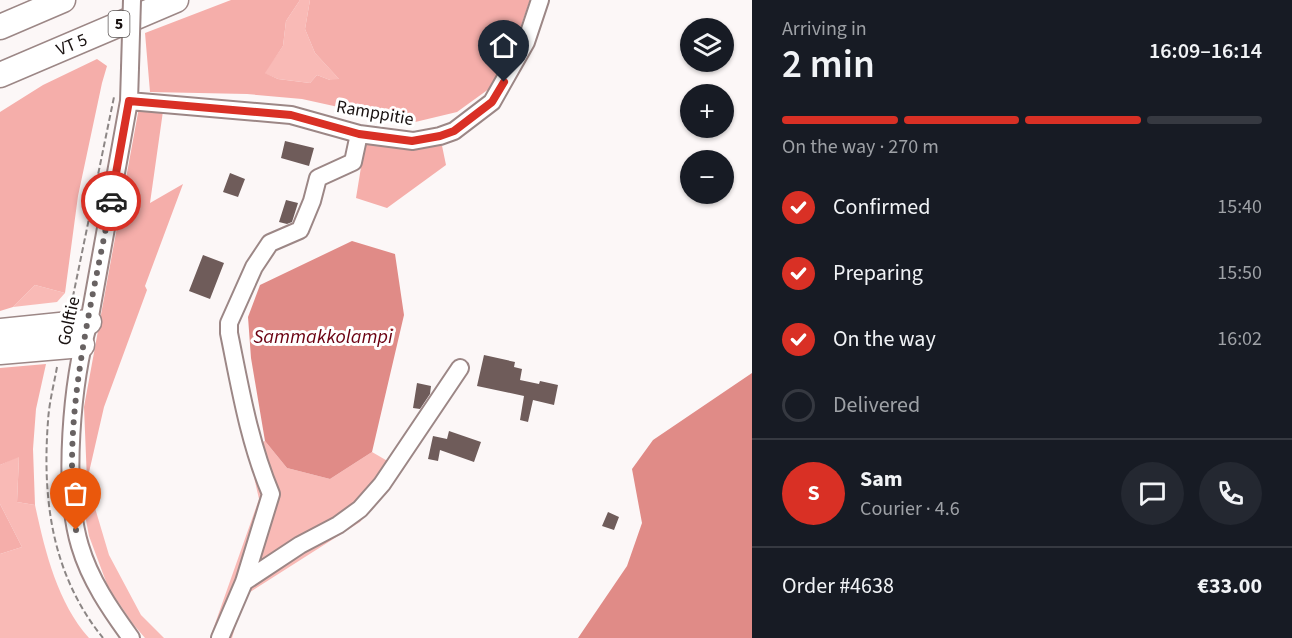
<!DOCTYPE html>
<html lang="en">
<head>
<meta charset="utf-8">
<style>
  :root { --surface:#171b24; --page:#242831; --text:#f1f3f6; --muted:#9ea1a6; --line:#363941; --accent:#d93025 }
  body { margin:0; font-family:"Source Sans 3",sans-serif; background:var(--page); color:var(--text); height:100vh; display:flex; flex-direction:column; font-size:22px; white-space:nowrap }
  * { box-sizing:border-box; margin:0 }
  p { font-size:20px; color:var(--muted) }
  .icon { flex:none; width:33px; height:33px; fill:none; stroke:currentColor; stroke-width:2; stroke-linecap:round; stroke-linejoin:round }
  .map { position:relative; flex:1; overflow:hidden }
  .panel { display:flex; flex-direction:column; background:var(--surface); width:540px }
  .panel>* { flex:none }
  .fabs { position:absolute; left:680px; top:18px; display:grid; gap:12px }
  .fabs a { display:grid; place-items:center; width:54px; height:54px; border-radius:50%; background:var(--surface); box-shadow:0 2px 4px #0004; font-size:30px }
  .pin { position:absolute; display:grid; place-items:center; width:51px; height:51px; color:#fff; margin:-62px -26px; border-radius:50% 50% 50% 0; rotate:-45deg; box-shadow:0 0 6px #0007 }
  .pin .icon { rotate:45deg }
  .courier { position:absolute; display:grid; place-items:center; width:60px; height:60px; margin:-30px; border:4px solid #d93025; border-radius:50%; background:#fff; color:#222; box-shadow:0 2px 8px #0007 }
  .overview em { font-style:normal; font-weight:600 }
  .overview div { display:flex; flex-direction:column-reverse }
  .overview { display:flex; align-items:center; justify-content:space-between; height:102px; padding:0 30px }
  h1 { font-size:39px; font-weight:600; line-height:45px }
  .bar { display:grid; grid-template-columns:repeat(4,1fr); gap:9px 6px; align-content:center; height:72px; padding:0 30px }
  .bar i { height:8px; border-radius:4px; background:var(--line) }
  .bar .active { background:var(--accent) }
  .bar p { grid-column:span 4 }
  .line { display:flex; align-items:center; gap:15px; padding:0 30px; border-top:2px solid var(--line) }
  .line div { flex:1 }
  .round { display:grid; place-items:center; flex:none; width:63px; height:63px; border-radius:32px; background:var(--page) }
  ol { padding:0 30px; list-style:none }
  li { display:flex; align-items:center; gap:18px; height:66px }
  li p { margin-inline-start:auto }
  li .icon { padding:6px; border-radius:50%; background:var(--accent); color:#fff; stroke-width:4 }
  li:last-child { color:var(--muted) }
  li i { width:33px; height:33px; border:3px solid var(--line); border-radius:50% }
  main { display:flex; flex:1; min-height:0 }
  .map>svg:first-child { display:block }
  .green { fill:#f9bab6 }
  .forest { fill:#f5aeaa }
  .water { fill:#e08b87 }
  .building { fill:#6f5c5a }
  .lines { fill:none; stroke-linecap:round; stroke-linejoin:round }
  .minor-casing { stroke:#9c8786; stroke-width:20 }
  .highway-casing { stroke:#9c8786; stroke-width:27 }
  .path { stroke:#8c8685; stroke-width:2; stroke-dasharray:6 3; stroke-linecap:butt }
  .minor { stroke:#fff; stroke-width:16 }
  .highway { stroke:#fff; stroke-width:24 }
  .minor-bridge-casing { stroke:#9c8786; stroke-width:20; stroke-linecap:butt }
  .minor-bridge { stroke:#fff; stroke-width:16 }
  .done { stroke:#686262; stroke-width:6; stroke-dasharray:0 10.8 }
  .route { stroke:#d93025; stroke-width:8 }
  .labels { text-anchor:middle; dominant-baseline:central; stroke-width:6; stroke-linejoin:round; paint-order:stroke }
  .shield { fill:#fff; stroke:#5e5958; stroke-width:1.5 }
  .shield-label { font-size:16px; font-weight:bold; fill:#191211 }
  .street-label { font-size:18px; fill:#191211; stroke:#fff }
  .water-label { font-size:20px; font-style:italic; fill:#6b0011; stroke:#fff }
</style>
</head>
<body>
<main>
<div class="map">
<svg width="752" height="638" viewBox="0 0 752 638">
  <rect width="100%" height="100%" fill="#fcf7f7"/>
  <path class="green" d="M300,0H310L305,29L315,53L340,80H330L317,75L310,83L278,79L264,73L283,46L286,21Z
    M35,285L65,293L57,302L13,307Z
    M265,441L287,468L330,479L372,452L403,470L360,522L244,596L232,638H210L259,499L247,447Z
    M19,456L17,502L35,505C45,551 57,602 89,638H0V554L22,547L0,504V465Z
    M87,481L109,555L141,615L164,638H145L133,624L108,587L89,536L83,504Z"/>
  <path class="forest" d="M231,0H300L286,21L283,46L265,73L278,79L310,83L317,75L330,80L339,79L315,53L305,29L310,0H530L512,51L493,86L457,112L411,123L302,99L247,94L150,92L145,33Z
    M97,59L107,66L102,83L78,196L65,293L35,285L13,307L0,311V112L43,85Z
    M140,102L164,104L150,203L183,184L145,286L147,290L104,407L87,481L84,407Z
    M359,134L440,136L446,165L387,208L356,198L362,161Z
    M46,364L36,409L33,449L35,505L17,502L19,457L0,465V368Z
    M0,504L22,547L0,554Z"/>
  <path class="water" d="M352,241L395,254L404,315L372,452L330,479L287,468L265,441L251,358L248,317L260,285Z
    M752,373V638H578L627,566L642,523L632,469L653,440Z"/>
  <path class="building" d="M285,141L314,148L309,166L281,158Z
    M230,173L245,179L238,197L223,192Z
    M286,200L298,203L292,222L287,224L279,222Z
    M203,255L224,263L210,299L189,291Z
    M484,355L515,362L514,367L522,369L520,380L539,384L540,381L558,385L554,405L533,400L528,422L520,420L524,396L477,386Z
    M417,383L431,386L430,394L420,409L413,408Z
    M449,431L481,442L474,462L440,450L438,461L428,459L433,436L447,439Z
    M608,512L619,517L614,530L602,526Z"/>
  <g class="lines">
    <defs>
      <path id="minor" d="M130,68L129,101L89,322C72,380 62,487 80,546C90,580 110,609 131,638
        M129,101L291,115L359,134L413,141L440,136L454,131L492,102L526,42L540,0
        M244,582L300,545L338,525L360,509L382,484L460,368
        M220,638L244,582L271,494C249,442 240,387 229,333V323L254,267L270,243L300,230L312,201L318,178L353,162L359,134"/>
      <g id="highway">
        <path d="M0,27L63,0"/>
        <path id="s1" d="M0,75L176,0"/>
        <path d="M0,331L89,322"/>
        <path d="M0,352L82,345"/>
      </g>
    </defs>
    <use href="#minor" class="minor-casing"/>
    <use href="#highway" class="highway-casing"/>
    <path class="path" d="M71,306L114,97
      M57,367C54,384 49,403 48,421C42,500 52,575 103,638"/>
    <use href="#minor" class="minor"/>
    <use href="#highway" class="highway"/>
    <defs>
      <path id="minor-bridge" d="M130,68L132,0"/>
    </defs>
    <use href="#minor-bridge" class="minor-bridge-casing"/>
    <use href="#minor-bridge" class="minor-bridge"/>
  </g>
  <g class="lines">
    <path class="done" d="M76,530C71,508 72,487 72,465C72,376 95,289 111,201"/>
    <path class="route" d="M111,201L129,101L291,115L359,134L412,141L440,136L454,131L492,102L504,82"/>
  </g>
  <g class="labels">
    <rect class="shield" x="108.5" y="11" width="21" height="26" rx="4.5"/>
    <g class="shield-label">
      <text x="119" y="24">5</text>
    </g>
    <g class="street-label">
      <text stroke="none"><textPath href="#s1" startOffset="78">VT 5</textPath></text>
      <text transform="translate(375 113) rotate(10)">Ramppitie</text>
      <text transform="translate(69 321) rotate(-78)">Golftie</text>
    </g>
    <g class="water-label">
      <text x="323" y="337">Sammakkolampi</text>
    </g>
  </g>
</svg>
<div class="fabs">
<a><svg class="icon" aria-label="layers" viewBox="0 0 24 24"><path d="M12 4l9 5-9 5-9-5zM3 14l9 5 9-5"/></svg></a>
<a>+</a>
<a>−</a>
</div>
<div class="pin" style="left:76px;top:530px;background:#ea580c"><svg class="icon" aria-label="bag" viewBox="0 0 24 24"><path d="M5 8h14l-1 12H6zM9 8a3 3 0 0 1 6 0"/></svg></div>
<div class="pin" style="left:504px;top:82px;background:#1f2937"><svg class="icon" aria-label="home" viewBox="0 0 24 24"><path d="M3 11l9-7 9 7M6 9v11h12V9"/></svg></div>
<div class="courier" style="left:111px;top:201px"><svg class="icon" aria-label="car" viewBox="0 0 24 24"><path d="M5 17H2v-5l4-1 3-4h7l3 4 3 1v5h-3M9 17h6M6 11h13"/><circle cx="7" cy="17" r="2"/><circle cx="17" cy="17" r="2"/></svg></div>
</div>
<section class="panel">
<div class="overview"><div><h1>2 min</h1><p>Arriving in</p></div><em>16:09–16:14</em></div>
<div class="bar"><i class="active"></i><i class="active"></i><i class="active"></i><i></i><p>On the way · 270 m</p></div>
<ol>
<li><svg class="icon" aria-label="check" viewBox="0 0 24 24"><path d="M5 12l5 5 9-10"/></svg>Confirmed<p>15:40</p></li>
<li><svg class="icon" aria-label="check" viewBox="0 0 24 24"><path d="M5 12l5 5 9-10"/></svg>Preparing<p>15:50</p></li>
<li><svg class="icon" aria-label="check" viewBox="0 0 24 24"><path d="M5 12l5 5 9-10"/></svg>On the way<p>16:02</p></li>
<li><i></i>Delivered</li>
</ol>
<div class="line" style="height:108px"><b class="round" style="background:var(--accent);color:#fff">S</b><div><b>Sam</b><p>Courier · 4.6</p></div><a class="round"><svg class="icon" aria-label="chat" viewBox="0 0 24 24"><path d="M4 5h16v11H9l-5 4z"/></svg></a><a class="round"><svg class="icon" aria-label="phone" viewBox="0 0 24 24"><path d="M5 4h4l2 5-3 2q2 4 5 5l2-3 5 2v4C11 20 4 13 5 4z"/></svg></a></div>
<div class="line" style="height:78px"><div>Order #4638</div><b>€33.00</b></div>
</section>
</main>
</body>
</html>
